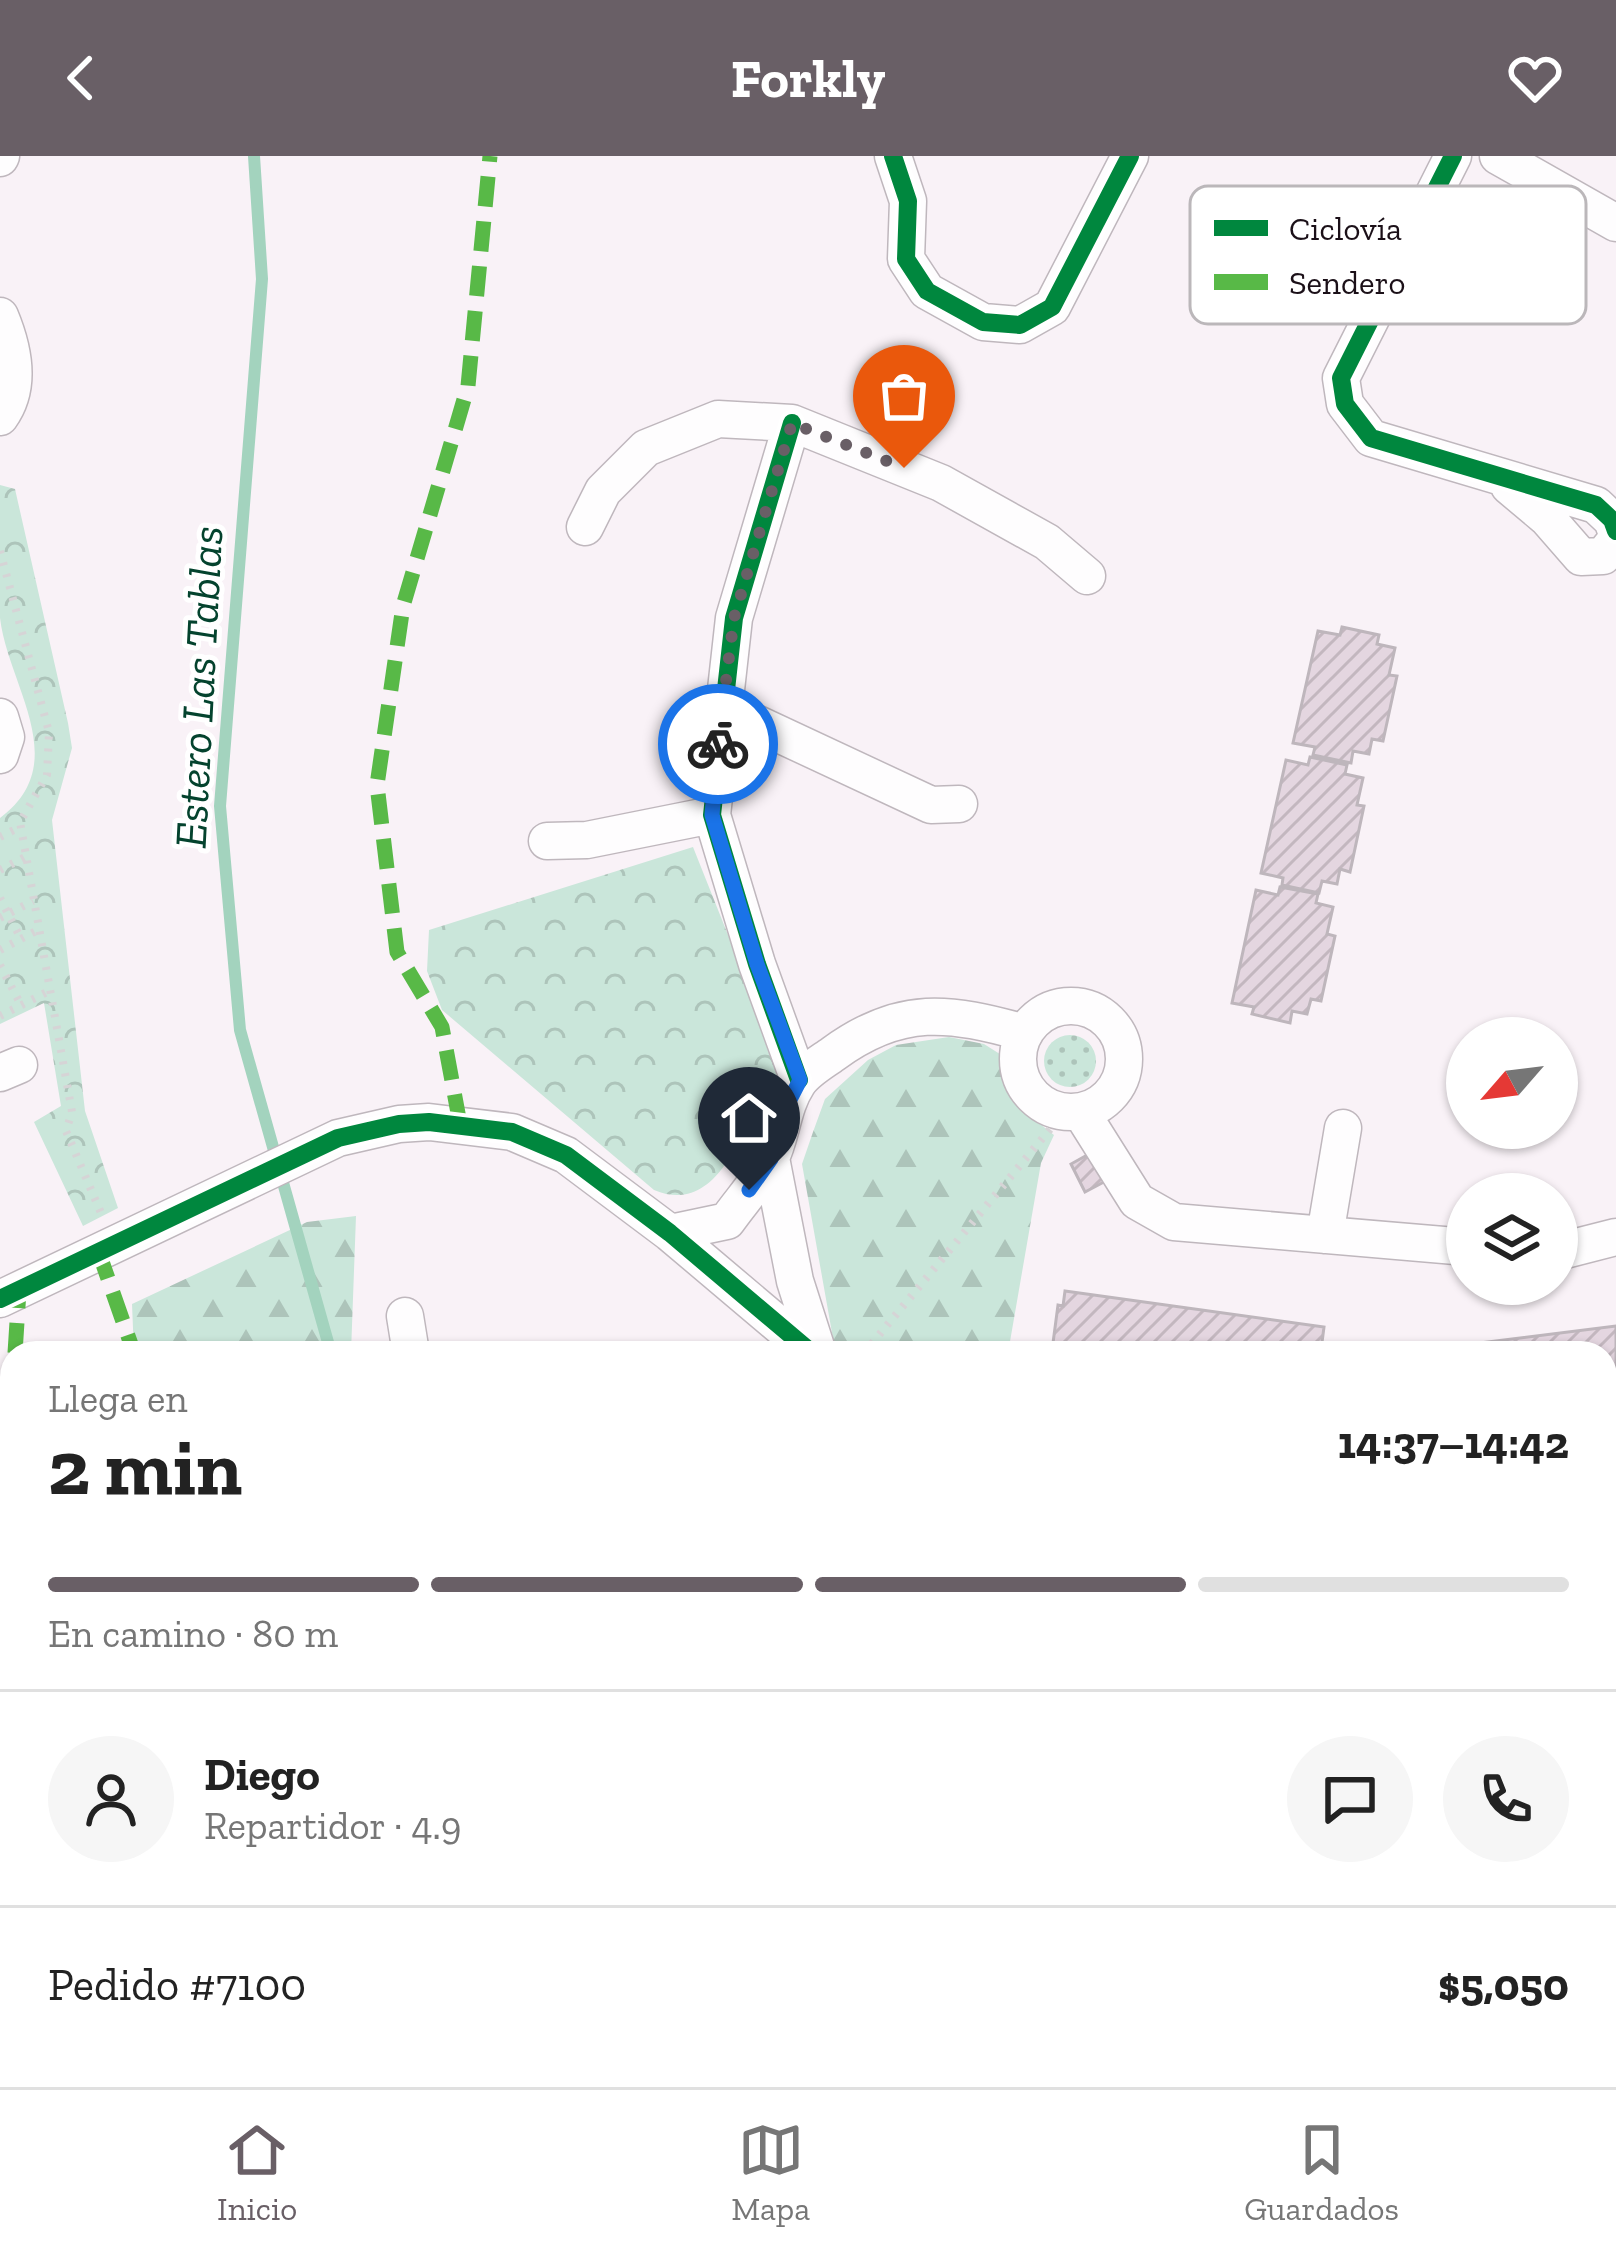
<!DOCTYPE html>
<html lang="es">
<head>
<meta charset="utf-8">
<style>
  :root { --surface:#fff; --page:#f6f6f6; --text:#222; --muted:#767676; --line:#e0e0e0; --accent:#695f66 }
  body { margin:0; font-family:"Zilla Slab",serif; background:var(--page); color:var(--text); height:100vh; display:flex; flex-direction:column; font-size:45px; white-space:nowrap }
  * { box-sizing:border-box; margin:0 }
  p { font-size:39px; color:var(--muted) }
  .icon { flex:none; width:66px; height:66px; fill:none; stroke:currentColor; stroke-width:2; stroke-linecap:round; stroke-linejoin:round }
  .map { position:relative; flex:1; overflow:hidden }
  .details { position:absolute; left:0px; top:1185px; width:1617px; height:747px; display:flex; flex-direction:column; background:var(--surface); border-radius:36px 36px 0 0; box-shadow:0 3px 9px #0004 }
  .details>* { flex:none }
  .needle { width:78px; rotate:242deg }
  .tools { position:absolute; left:1446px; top:861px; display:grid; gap:24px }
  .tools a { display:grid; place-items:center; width:132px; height:132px; border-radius:50%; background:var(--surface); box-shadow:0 3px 9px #0004; font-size:60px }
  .pin { position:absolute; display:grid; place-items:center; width:102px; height:102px; color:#fff; margin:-123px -51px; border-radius:50% 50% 50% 0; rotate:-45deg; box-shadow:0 0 12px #0007 }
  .pin .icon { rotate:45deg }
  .courier { position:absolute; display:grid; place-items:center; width:120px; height:120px; margin:-60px; border:9px solid #1a73e8; border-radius:50%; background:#fff; color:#222; box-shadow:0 3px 15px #0007 }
  .overview em { font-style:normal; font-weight:700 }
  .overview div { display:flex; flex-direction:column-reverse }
  .overview { display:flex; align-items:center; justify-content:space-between; height:204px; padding:0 48px }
  h1 { font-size:78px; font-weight:700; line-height:90px }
  .bar { display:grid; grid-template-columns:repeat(4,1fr); gap:18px 12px; align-content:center; height:144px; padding:0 48px }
  .bar i { height:15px; border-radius:9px; background:var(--line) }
  .bar .current { background:var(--accent) }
  .bar p { grid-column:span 4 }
  .line { display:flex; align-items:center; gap:30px; padding:0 48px; border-top:3px solid var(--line) }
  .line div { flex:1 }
  .round { display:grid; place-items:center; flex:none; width:126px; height:126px; border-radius:63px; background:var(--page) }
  header { display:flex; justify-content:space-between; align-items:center; height:156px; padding:0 48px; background:var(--accent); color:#fff; font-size:54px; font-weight:700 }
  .tab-bar { display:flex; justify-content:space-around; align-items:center; height:168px; border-top:3px solid var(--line); background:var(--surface); font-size:33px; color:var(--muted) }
  .tab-bar a { display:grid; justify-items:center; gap:6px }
  .tab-bar .current { color:var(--accent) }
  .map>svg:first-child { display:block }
  .grass { fill:url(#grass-dots) }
  .forest { fill:url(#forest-firs) }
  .park { fill:url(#park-crowns) }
  .water { fill:url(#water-rules) }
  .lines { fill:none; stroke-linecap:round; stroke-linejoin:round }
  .stream { stroke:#a3d3be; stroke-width:12 }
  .building { fill:url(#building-hatch); stroke:#beb6bc; stroke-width:3 }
  .minor-casing { stroke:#bfb7bd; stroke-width:39 }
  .path { stroke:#d6d4d6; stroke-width:8; stroke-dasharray:3 9; stroke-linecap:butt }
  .minor { stroke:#fefdfe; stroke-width:36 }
  .quiet { stroke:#58b947; stroke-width:15; stroke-dasharray:30 15; stroke-linecap:butt }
  .cycleway-casing { stroke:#fff; stroke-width:26 }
  .cycleway { stroke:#00873e; stroke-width:18 }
  .done { stroke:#695f66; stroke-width:12; stroke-dasharray:0 21.6 }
  .route { stroke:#1a73e8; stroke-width:15 }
  .labels { text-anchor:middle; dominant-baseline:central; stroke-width:10; stroke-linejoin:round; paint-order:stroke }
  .water-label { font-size:45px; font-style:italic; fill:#04432e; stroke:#fff }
  .key { fill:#fff; stroke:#bbb7ba; stroke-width:3 }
  .key-label { font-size:33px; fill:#1b1018 }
</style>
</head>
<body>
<header><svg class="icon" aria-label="back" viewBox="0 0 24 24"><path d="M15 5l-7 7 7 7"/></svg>Forkly<svg class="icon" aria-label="heart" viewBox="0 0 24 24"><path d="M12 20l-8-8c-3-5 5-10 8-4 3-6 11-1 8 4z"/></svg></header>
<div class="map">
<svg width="1616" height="1931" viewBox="0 0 1616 1931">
  <defs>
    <pattern id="grass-dots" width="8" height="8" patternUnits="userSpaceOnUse" patternTransform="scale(3)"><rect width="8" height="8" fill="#cae6da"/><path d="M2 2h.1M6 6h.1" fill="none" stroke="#adc4ba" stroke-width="1.8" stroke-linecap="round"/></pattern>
    <pattern id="forest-firs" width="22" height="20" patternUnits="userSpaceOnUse" patternTransform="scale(3)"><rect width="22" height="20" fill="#cae6da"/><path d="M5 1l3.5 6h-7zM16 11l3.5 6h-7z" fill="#adc4ba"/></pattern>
    <pattern id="park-crowns" width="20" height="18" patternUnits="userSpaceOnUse" patternTransform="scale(3)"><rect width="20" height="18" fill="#cae6da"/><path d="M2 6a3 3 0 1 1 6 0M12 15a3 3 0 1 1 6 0" fill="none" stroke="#adc4ba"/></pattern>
    <pattern id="water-rules" width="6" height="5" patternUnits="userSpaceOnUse" patternTransform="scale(3)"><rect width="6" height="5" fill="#a3d3be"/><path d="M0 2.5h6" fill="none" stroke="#8cb4a3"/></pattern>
    <pattern id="building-hatch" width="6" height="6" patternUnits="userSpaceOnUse" patternTransform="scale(3)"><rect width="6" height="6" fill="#e4d6e0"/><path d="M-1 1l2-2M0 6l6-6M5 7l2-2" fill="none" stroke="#c3b7bf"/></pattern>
  </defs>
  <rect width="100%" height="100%" fill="#f9f2f7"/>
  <path class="grass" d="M1044 905a26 26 0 1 1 52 0a26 26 0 1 1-52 0Z"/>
  <path class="forest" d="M949,881L984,888L1003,900L1025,956L1054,979L1041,1007L1008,1197H848L834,1188L802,1008L813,976L825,943L868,904L896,889Z
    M356,1060L351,1197H134L132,1148L307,1066Z
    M1605,1452H1616V1733L1605,1729Z
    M691,1920H1242L1245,1931H706Z"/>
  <path class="park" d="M0,329L15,333L68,567L72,592L52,664L85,955L118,1052L83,1070L34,966L61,950L44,847L0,868V662C74,607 8,530 0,462C0,419 0,372 0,329Z
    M693,691L781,912C776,928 763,939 755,954C735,992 711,1058 654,1034L442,854L427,815L429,774Z"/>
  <path class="water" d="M1605,1729L1616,1733V1931H1252L1250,1920H1605Z"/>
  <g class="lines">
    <path class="stream" d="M254,0L262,123L220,650L240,874L331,1197"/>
  </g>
  <path class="building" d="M1342,471L1379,479L1377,488L1395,492L1389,519L1397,520L1383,585L1372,583L1369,598L1353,595L1351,607L1313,599L1315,591L1293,587L1318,475L1340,479Z
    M1310,601L1347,609L1345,618L1363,622L1357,649L1364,650L1350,716L1340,713L1337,728L1322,725L1319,737L1282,729L1283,722L1261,717L1286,604L1308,609Z
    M1280,731L1318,738L1316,747L1333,751L1327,778L1335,780L1321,845L1311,843L1307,858L1292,855L1290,867L1252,858L1254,851L1232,847L1256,734L1278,739Z
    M1089,998L1104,1026L1085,1036L1071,1008Z
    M1065,1135L1324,1171L1321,1194L1333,1197H1071L1072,1190L1053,1187L1058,1149L1063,1150Z
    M1616,1170V1238L1605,1240V1197H1399Z"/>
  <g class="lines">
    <defs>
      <path id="minor" d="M893,0L908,45L906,103L927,135L983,166L1020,169L1052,151L1130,0
        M1453,0L1341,222L1345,248L1371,282L1596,349L1612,364L1616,375
        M1498,0L1616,67
        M0,2L1,0
        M0,160C13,191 22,231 0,261
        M792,267L734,462L712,659L757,808L799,924
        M1509,330L1547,362L1581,401L1603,400L1616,384
        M585,371L603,335L646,292L718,263L792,267L941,327L1047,386L1087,420
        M721,551L931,649L959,648
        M0,561L6,581L0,599
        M547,685L587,684L712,659
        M1018 903a53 53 0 1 1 106 0a53 53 0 1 1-106 0Z
        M0,917L19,909
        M1081,956L1137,1045L1174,1066L1467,1091
        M771,1002L795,1125L818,1197
        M670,1077L727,1065C741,1045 759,1026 770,1004C782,980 782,951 798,927C806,915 822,906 833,898C901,848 950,856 1025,877
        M1325,1079L1343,972
        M1557,1096L1616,1081
        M0,1143L338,982L399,968L429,966L512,976L566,999L670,1077L812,1197
        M405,1160L411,1197
        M1605,1425H1616"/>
    </defs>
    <use href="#minor" class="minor-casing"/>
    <path class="path" d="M0,395L49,576L47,619L20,666L72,956L66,975L101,1057
      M0,681L20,671
      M0,714L25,701
      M0,742L21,783
      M0,762L33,745
      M0,794L38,774
      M0,809L21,849
      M0,860L49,835
      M864,1197L1051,972
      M788,1931L789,1920"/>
    <use href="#minor" class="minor"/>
    <path class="quiet" d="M460,968L442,871L397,796L377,629L403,450L468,230L490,0
      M98,1094L134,1197
      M15,1197L19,1135
      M0,1249L12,1220
      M1044,1920L1075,1931"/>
    <defs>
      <path id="cycleway" d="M893,0L908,45L906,103L927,135L983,166L1020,169L1052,151L1130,0
        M1453,0L1341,222L1345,248L1371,282L1596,349L1612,364L1616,375
        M792,267L734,462L712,659L757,808L799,924
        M0,1143L338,982L399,968L429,966L512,976L566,999L670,1077L812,1197"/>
    </defs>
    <use href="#cycleway" class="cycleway-casing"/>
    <use href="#cycleway" class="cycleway"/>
  </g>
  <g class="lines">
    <path class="done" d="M718,588L734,462L792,267L904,312"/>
    <path class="route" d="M718,588L712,659L757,808L800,924L785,953L771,1003L749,1034"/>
  </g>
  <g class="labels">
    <g class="water-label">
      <text transform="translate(199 531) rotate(-87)">Estero Las Tablas</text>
    </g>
  </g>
  <rect x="1190" y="30" width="396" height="138" rx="18" class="key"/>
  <rect x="1214" y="64" width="54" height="16" fill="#00873e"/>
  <rect x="1214" y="118" width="54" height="16" fill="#58b947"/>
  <g class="key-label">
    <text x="1289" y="84">Ciclovía</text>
    <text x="1289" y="138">Sendero</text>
  </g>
</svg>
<div class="tools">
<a><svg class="needle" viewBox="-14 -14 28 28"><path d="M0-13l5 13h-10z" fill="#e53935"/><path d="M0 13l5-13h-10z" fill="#767676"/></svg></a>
<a><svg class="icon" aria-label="layers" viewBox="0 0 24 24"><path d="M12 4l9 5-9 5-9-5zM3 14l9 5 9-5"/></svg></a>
</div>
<div class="pin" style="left:904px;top:312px;background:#ea580c"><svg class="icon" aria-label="bag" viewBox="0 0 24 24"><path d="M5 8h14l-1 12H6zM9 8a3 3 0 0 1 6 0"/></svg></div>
<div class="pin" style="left:749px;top:1034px;background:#1f2937"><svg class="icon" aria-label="home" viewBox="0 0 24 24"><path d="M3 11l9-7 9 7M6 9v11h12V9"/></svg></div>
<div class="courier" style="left:718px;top:588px"><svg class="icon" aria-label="bike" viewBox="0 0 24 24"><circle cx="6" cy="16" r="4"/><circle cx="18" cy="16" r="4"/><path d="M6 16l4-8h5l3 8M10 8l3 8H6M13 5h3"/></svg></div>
<section class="details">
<div class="overview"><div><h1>2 min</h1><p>Llega en</p></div><em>14:37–14:42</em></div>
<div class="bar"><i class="current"></i><i class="current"></i><i class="current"></i><i></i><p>En camino · 80 m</p></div>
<div class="line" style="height:216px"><a class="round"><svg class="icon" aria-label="person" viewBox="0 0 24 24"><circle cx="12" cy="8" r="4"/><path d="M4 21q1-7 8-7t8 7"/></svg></a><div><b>Diego</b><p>Repartidor · 4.9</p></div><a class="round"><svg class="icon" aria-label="chat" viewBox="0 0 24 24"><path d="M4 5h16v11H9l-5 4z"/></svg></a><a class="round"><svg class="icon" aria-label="phone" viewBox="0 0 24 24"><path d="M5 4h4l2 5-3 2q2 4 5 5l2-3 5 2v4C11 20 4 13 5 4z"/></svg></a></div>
<div class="line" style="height:156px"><div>Pedido #7100</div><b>$5,050</b></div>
</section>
</div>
<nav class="tab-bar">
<a class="current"><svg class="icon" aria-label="home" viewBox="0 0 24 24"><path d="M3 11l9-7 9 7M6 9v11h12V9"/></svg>Inicio</a>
<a><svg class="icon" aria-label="map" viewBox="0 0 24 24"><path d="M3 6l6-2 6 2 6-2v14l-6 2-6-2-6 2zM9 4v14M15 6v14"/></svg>Mapa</a>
<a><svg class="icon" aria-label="saved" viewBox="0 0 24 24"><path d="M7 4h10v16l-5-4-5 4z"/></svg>Guardados</a>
</nav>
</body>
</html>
